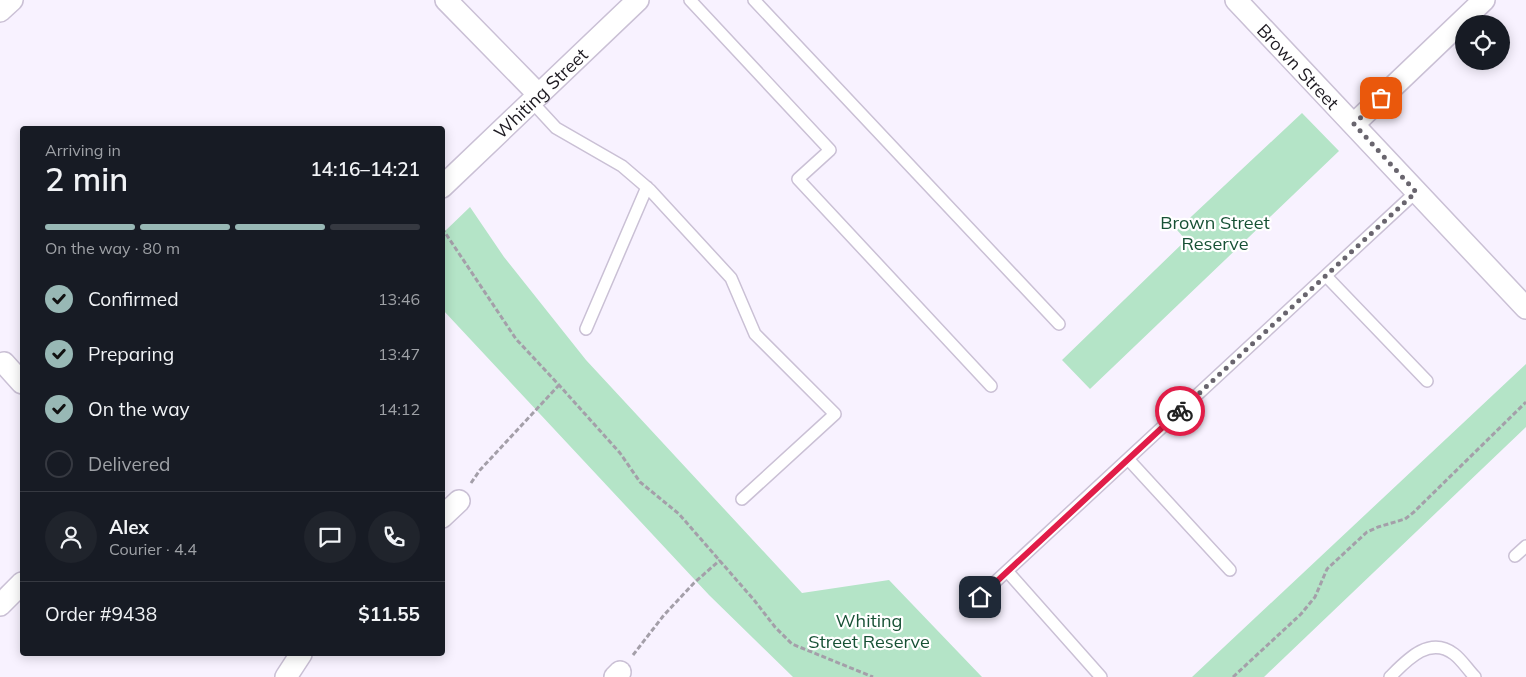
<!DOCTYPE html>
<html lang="en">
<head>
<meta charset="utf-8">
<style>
  :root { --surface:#171b24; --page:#20242c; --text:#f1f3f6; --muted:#9ea1a6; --line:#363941; --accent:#98b8b5 }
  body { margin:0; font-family:Mulish,sans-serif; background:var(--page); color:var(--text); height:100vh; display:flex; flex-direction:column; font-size:19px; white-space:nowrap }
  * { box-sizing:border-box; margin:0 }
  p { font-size:16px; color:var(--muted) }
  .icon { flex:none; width:28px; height:28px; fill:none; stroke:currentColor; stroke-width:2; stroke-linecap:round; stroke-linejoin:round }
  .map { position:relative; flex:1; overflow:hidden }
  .details { position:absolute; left:20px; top:126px; width:425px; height:530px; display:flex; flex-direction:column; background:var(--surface); border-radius:5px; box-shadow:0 2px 12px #0003 }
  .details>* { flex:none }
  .fabs { position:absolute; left:1455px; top:15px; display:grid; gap:10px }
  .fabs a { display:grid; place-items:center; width:55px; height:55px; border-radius:50%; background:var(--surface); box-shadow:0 2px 12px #0003; font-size:25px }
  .pin { position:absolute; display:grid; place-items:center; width:42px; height:42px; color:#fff; margin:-21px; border-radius:10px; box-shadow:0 2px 8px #0006 }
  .courier { position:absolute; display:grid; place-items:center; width:50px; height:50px; margin:-25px; border:4px solid #e11d48; border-radius:50%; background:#fff; color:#222; box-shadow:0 1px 6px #0007 }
  .summary em { font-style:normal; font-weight:600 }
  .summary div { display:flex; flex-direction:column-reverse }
  .summary { display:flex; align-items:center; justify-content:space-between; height:85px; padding:0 25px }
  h1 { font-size:32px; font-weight:600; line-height:38px }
  .bar { display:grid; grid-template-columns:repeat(4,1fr); gap:8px 5px; align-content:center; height:60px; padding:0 25px }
  .bar i { height:6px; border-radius:4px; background:var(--line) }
  .bar .current { background:var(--accent) }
  .bar p { grid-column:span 4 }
  .line { display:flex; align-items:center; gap:12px; padding:0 25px; border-top:1px solid var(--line) }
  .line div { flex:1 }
  .round { display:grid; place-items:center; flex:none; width:52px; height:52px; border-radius:26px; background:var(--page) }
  ol { padding:0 25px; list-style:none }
  li { display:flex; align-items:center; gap:15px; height:55px }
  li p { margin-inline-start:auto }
  li .icon { padding:5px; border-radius:50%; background:var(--accent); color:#111; stroke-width:4 }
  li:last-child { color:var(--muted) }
  li i { width:28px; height:28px; border:2px solid var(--line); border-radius:50% }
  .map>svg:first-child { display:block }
  .green { fill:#b4e4c7 }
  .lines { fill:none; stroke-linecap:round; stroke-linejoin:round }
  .service-casing { stroke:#cac0d5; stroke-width:14 }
  .minor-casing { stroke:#cac0d5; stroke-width:24 }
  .path { stroke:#a49fa9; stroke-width:3; stroke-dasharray:5 2.5; stroke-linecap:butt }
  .service { stroke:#fff; stroke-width:11 }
  .minor { stroke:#fff; stroke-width:21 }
  .done { stroke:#69656e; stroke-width:5; stroke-dasharray:0 9 }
  .route { stroke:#e11d48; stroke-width:6 }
  .labels { text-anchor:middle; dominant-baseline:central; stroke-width:4.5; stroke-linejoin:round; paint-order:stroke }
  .street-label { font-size:18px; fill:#1c1920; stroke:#fff }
  .park-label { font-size:18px; fill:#175135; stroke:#fff }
</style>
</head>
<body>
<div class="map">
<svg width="1526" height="677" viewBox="0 0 1526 677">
  <rect width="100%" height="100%" fill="#f8f2ff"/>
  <path class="green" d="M1302,113L1339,151L1090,389L1062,360L1186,240L1177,230Z
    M470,207L504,257L586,360L802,593L889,580L982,677H793L709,595L443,310V233Z
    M1526,364V427L1264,677H1192Z"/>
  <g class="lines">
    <defs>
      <path id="service" d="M690,0L830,150L798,179L991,386
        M754,0L1059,324
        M532,102L556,128L622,166L650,190L731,278L755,334L835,414L742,499
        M1326,276L1427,381
        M586,329L647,187
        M1128,459L1230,570
        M1515,556L1526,546
        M1007,571L1101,677
        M966,609L1416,192
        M1390,677C1406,661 1429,635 1454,654C1462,660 1468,670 1475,677"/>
      <g id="minor">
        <path d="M446,0L539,95"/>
        <path id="s1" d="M1236,0L1526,308"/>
        <path d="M0,11L12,0"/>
        <path d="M1354,124L1484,0"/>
        <path id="s2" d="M442,187L638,0"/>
        <path d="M4,363L22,383"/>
        <path d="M442,517L459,501"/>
        <path d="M0,605L22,583"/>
        <path d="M286,677L301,654"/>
        <path d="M615,677L620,672"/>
      </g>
    </defs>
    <use href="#service" class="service-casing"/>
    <use href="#minor" class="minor-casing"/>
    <path class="path" d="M442,228L516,339L559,385L620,453L640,482L679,514L754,600L775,627L792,644L873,677
      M471,483L480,470L559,385
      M633,655L664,615L694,583L720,560
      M1233,677L1301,614L1315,597L1327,569L1367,532L1378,527L1405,519L1414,512L1526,402"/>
    <use href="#service" class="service"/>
    <use href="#minor" class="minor"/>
  </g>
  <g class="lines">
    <path class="done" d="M1180,411L1416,192L1354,124L1381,98"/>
    <path class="route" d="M980,597L1180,411"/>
  </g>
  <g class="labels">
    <g class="street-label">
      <text stroke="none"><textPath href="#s1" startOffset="91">Brown Street</textPath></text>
      <text stroke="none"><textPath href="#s2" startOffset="136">Whiting Street</textPath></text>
    </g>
    <g class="park-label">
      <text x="1215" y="222">Brown Street<tspan x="1215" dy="21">Reserve</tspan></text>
      <text x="869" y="620">Whiting<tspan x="869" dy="21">Street Reserve</tspan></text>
    </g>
  </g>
</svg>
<div class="fabs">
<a><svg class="icon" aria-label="locate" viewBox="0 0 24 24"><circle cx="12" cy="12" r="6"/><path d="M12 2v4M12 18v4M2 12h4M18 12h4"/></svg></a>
</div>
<div class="pin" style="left:1381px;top:98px;background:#ea580c"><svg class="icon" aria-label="bag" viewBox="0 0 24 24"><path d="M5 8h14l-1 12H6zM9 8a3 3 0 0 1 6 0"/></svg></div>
<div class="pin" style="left:980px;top:597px;background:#1f2937"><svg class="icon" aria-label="home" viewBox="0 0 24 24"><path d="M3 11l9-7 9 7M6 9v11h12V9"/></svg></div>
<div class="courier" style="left:1180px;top:411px"><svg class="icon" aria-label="bike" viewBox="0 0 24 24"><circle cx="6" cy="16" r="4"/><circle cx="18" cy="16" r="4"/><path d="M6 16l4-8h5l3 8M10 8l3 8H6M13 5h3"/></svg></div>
<section class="details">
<div class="summary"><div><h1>2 min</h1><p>Arriving in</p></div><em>14:16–14:21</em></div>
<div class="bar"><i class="current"></i><i class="current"></i><i class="current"></i><i></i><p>On the way · 80 m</p></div>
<ol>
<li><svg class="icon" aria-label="check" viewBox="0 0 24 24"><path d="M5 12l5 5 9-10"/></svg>Confirmed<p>13:46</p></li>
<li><svg class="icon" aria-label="check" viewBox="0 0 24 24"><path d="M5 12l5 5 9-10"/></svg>Preparing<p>13:47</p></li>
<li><svg class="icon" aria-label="check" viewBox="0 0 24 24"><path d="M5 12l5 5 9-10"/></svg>On the way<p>14:12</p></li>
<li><i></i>Delivered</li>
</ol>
<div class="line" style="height:90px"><a class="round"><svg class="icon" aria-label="person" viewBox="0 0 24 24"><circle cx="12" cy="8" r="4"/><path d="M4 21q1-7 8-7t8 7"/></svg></a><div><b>Alex</b><p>Courier · 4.4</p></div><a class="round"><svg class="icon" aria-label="chat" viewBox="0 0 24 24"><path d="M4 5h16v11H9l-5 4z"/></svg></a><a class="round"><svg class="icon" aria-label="phone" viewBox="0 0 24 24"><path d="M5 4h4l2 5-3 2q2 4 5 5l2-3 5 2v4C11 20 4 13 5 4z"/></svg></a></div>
<div class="line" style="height:65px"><div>Order #9438</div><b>$11.55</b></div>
</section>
</div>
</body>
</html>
